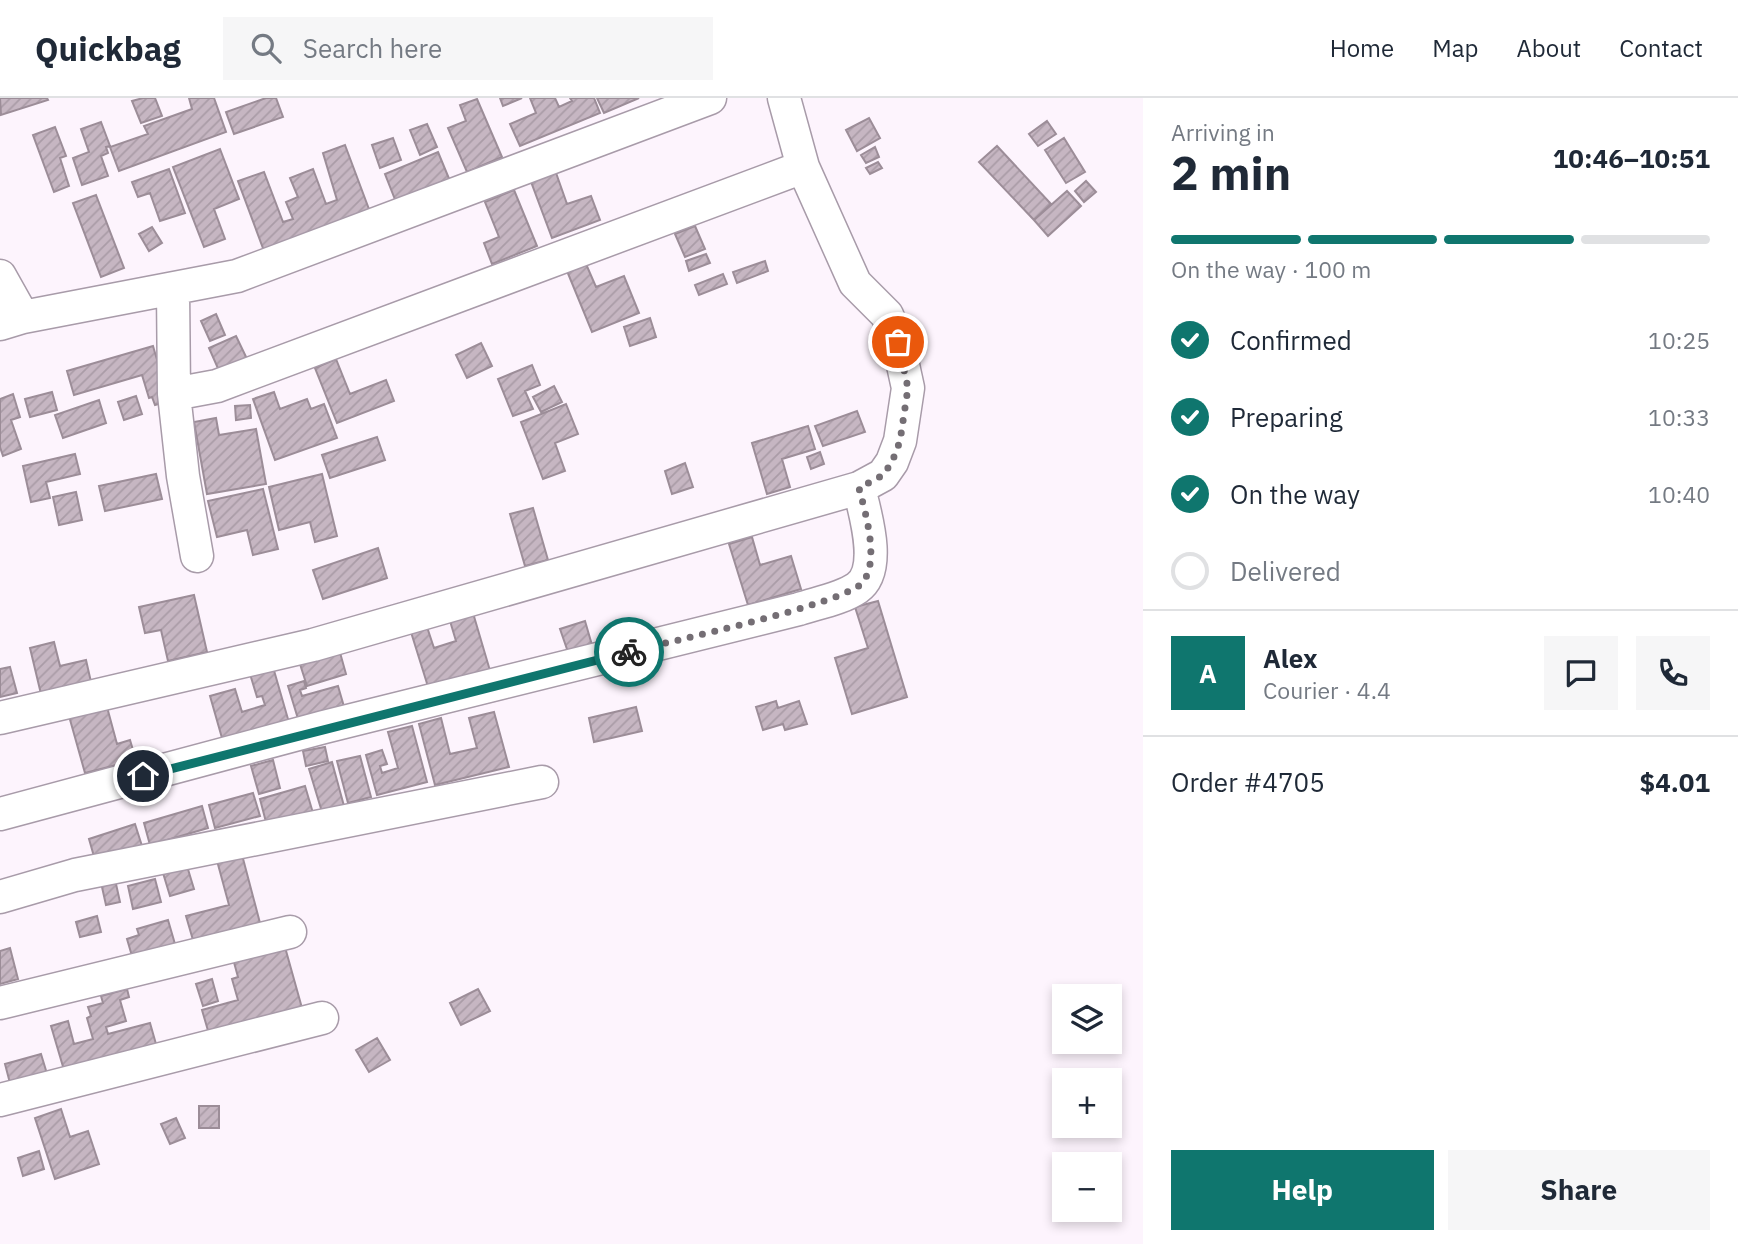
<!DOCTYPE html>
<html lang="en">
<head>
<meta charset="utf-8">
<style>
  :root { --surface:#fff; --page:#f6f6f7; --text:#1f2937; --muted:#747a83; --line:#e0e1e3; --accent:#0f766e }
  body { margin:0; font-family:"IBM Plex Sans",sans-serif; background:var(--page); color:var(--text); height:100vh; display:flex; flex-direction:column; font-size:26px; white-space:nowrap }
  * { box-sizing:border-box; margin:0 }
  p { font-size:23px; color:var(--muted) }
  .icon { flex:none; width:38px; height:38px; fill:none; stroke:currentColor; stroke-width:2; stroke-linecap:round; stroke-linejoin:round }
  .map { position:relative; flex:1; overflow:hidden }
  .panel { display:flex; flex-direction:column; background:var(--surface); width:595px }
  .panel>* { flex:none }
  .fabs { position:absolute; left:1052px; top:886px; display:grid; gap:14px }
  .fabs a { display:grid; place-items:center; width:70px; height:70px; border-radius:0px; background:var(--surface); box-shadow:0 4px 10px #0003; font-size:35px }
  .pin { position:absolute; display:grid; place-items:center; width:60px; height:60px; color:#fff; margin:-30px; border:4px solid #fff; border-radius:50%; box-shadow:0 2px 7px #0007 }
  .courier { position:absolute; display:grid; place-items:center; width:70px; height:70px; margin:-35px; border:5px solid #0f766e; border-radius:50%; background:#fff; color:#222; box-shadow:0 2px 9px #0007 }
  .head em { font-style:normal; font-weight:800 }
  .head div { display:flex; flex-direction:column-reverse }
  .head { display:flex; align-items:center; justify-content:space-between; height:119px; padding:0 28px }
  h1 { font-size:46px; font-weight:800; line-height:52px }
  .bar { display:grid; grid-template-columns:repeat(4,1fr); gap:10px 7px; align-content:center; height:84px; padding:0 28px }
  .bar i { height:9px; border-radius:5px; background:var(--line) }
  .bar .on { background:var(--accent) }
  .bar p { grid-column:span 4 }
  .line { display:flex; align-items:center; gap:18px; padding:0 28px; border-top:2px solid var(--line) }
  .line div { flex:1 }
  .round { display:grid; place-items:center; flex:none; width:74px; height:74px; border-radius:0px; background:var(--page) }
  ol { padding:0 28px; list-style:none }
  li { display:flex; align-items:center; gap:21px; height:77px }
  li p { margin-inline-start:auto }
  li .icon { padding:7px; border-radius:50%; background:var(--accent); color:#fff; stroke-width:4 }
  li:last-child { color:var(--muted) }
  li i { width:38px; height:38px; border:4px solid var(--line); border-radius:50% }
  .primary-button { display:flex; gap:14px; margin-top:auto; padding:14px 28px }
  .primary-button a { flex:1; height:80px; border-radius:0px; background:var(--accent); color:#fff; font-size:28px; font-weight:800; line-height:80px; text-align:center }
  .primary-button a+a { background:var(--page); color:var(--text) }
  header { display:flex; align-items:center; gap:42px; box-sizing:border-box; height:98px; padding:0 35px; background:var(--surface); border-bottom:2px solid var(--line) }
  header strong { font-size:33px }
  nav { display:flex; gap:38px; margin-inline-start:auto; font-size:24px }
  .search { width:490px; height:63px; background:var(--page); display:flex; align-items:center; gap:18px; box-sizing:border-box; padding:0 24px; border-radius:0px; color:var(--muted); font-size:26px }
  main { display:flex; flex:1; min-height:0 }
  .map>svg:first-child { display:block }
  .building { fill:url(#building-hatch); stroke:#9c8d98; stroke-width:2 }
  .lines { fill:none; stroke-linecap:round; stroke-linejoin:round }
  .minor-casing { stroke:#a89ba9; stroke-width:35 }
  .minor { stroke:#fff; stroke-width:32 }
  .done { stroke:#746e74; stroke-width:7; stroke-dasharray:0 12.6 }
  .route { stroke:#0f766e; stroke-width:9 }
</style>
</head>
<body>
<header>
<strong>Quickbag</strong>
<div class="search"><svg class="icon" aria-label="search" viewBox="0 0 24 24"><circle cx="10" cy="10" r="6"/><path d="M15 15l6 6"/></svg>Search here</div>
<nav><a>Home</a><a>Map</a><a>About</a><a>Contact</a></nav>
</header>
<main>
<div class="map">
<svg width="1143" height="1146" viewBox="0 0 1143 1146">
  <defs>
    <pattern id="building-hatch" width="6" height="6" patternUnits="userSpaceOnUse" patternTransform="scale(1.75)"><rect width="6" height="6" fill="#c6b6c2"/><path d="M-1 1l2-2M0 6l6-6M5 7l2-2" fill="none" stroke="#aa9ca7"/></pattern>
  </defs>
  <rect width="100%" height="100%" fill="#fdf4fd"/>
  <path class="building" d="M0,0H47L48,2L1,17Z
    M143,0H155L162,18L141,25L132,3Z
    M189,0H214L226,34L119,73L110,49L148,36L144,28L192,11Z
    M266,0H276L283,19L234,36L226,14Z
    M500,0H522L503,8Z
    M530,0H555L559,9L572,3L570,0H594L600,15L520,48L510,26L536,15Z
    M597,0H639L604,15Z
    M477,1L502,59L467,74L448,30L466,23L460,7Z
    M869,20L880,40L857,53L846,32Z
    M1047,23L1056,36L1038,48L1029,36Z
    M101,24L110,48L106,49L108,55L101,58L108,78L82,87L73,60L89,54L81,31Z
    M427,26L437,49L420,57L410,32Z
    M55,29L66,58L60,60L69,88L54,94L33,37Z
    M393,40L401,62L380,70L372,47Z
    M1064,40L1085,74L1066,85L1045,52Z
    M345,47L373,122L267,161L238,83L264,74L283,124L293,121L286,104L298,99L290,80L313,71L326,106L337,102L323,55Z
    M997,48L1051,106L1034,122L979,64Z
    M875,49L879,59L866,65L861,57Z
    M220,51L239,101L214,111L225,141L204,149L173,69Z
    M438,54L450,83L396,104L385,76Z
    M878,64L882,70L870,76L866,70Z
    M169,71L185,115L160,123L150,95L138,99L132,84Z
    M555,72L567,106L591,98L600,122L552,140L530,81Z
    M1086,83L1096,94L1084,104L1075,93Z
    M514,92L537,148L492,166L484,145L499,139L485,104Z
    M1067,93L1081,108L1048,138L1034,122Z
    M96,97L124,170L101,179L73,105Z
    M695,128L705,151L685,159L675,136Z
    M152,129L162,145L149,153L139,136Z
    M706,156L710,165L689,173L686,163Z
    M765,163L768,173L737,185L733,174Z
    M586,166L596,189L624,178L639,215L592,234L567,173Z
    M723,176L727,186L699,197L695,187Z
    M216,216L225,237L210,243L201,223Z
    M650,220L656,239L630,248L624,229Z
    M236,238L248,263L220,275L209,250Z
    M481,245L492,268L467,280L456,257Z
    M153,248L169,303L155,307L152,299L149,300L142,277L74,297L67,273Z
    M336,261L350,296L386,282L394,303L337,325L315,270Z
    M532,267L540,287L525,293L533,311L513,318L498,281Z
    M554,288L562,304L541,314L533,299Z
    M52,294L57,312L30,319L25,301Z
    M274,294L280,311L307,301L311,311L324,306L337,340L275,362L253,301Z
    M13,296L20,319L11,322L21,351L3,358L0,349V301Z
    M136,298L142,316L124,322L118,304Z
    M99,302L106,325L63,340L55,317Z
    M566,306L578,336L555,345L565,373L543,381L521,324Z
    M250,307L251,320L236,322L235,308Z
    M857,313L865,334L823,348L815,328Z
    M216,320L219,337L256,331L266,386L207,396L194,324Z
    M808,328L815,351L782,361L790,389L767,396L752,345Z
    M377,339L385,362L330,380L322,357Z
    M820,354L824,366L811,371L807,359Z
    M75,356L80,376L46,384L50,400L31,404L23,368Z
    M685,365L693,389L672,396L665,373Z
    M156,376L162,401L105,413L99,388Z
    M322,376L337,438L315,444L310,424L279,432L269,389Z
    M263,391L278,451L253,457L247,432L217,439L208,403Z
    M76,394L82,422L59,427L53,399Z
    M533,410L548,462L525,468L510,416Z
    M752,439L760,467L791,458L801,491L748,507L729,446Z
    M378,450L387,480L323,501L313,472Z
    M194,497L207,554L168,563L161,532L145,535L139,509Z
    M878,503L907,599L852,616L835,560L868,550L855,509Z
    M473,515L491,576L430,595L410,531L426,526L434,550L456,543L450,523Z
    M585,523L592,547L568,554L560,531Z
    M54,544L60,568L86,562L91,584L41,596L30,550Z
    M339,551L346,576L307,588L299,563Z
    M10,569L17,595L0,599V571Z
    M273,569L290,628L224,647L210,598L235,591L242,614L265,607L262,598L257,599L250,576Z
    M304,583L306,590L300,592L302,598L338,588L345,612L299,624L288,588Z
    M776,603L778,610L799,603L807,626L785,632L783,626L763,632L756,609Z
    M107,609L117,646L130,642L136,662L85,675L69,618Z
    M636,609L642,633L594,644L589,620Z
    M494,614L509,669L435,687L419,626L441,620L450,656L477,650L469,620Z
    M412,628L427,684L377,697L366,657L382,652L387,666L380,668L382,675L398,670L388,634Z
    M325,649L328,663L306,668L303,653Z
    M360,658L371,699L348,705L337,663Z
    M273,662L280,690L259,696L251,668Z
    M332,664L344,708L322,714L309,671Z
    M305,688L313,715L267,728L260,701Z
    M253,695L260,718L215,730L209,707Z
    M202,708L208,730L150,747L144,725Z
    M135,726L142,748L95,762L89,741Z
    M241,753L260,825L193,842L186,818L229,807L216,759Z
    M187,768L194,791L170,798L163,775Z
    M114,777L120,804L106,807L100,780Z
    M155,781L161,804L133,811L128,788Z
    M97,818L101,834L80,839L76,824Z
    M168,822L175,846L132,858L127,841L139,837L137,831Z
    M283,842L302,910L209,936L202,912L238,902L232,881L238,879L232,857Z
    M10,850L18,881L0,886V853Z
    M212,881L218,903L203,908L196,886Z
    M127,891L129,899L120,902L126,923L106,929L108,936L150,925L156,946L64,972L51,928L68,923L74,946L93,941L87,920L91,918L88,909L103,905L101,898Z
    M478,891L490,913L461,927L450,905Z
    M377,940L390,962L369,974L356,952Z
    M41,956L48,979L11,989L5,966Z
    M199,1008H219V1030H199Z
    M61,1011L70,1039L88,1033L99,1066L55,1081L35,1020Z
    M176,1020L185,1040L170,1046L161,1026Z
    M39,1053L44,1071L23,1078L18,1060Z"/>
  <g class="lines">
    <defs>
      <path id="minor" d="M0,178L23,219
        M173,191L174,296L183,378L197,458
        M0,226L23,219L237,178L710,0
        M174,296L217,288L803,69
        M0,620L313,547L859,390L883,377L892,364L900,343L908,290L898,244L887,217L855,185L803,69L784,0
        M0,716L324,629L799,511C817,505 841,501 857,490C883,472 865,415 859,390
        M0,799L75,777L542,684
        M0,905L290,834
        M0,1002L322,920"/>
    </defs>
    <use href="#minor" class="minor-casing"/>
    <use href="#minor" class="minor"/>
  </g>
  <g class="lines">
    <path class="done" d="M629,554C666,544 846,506 863,484C880,462 865,414 859,390L883,377L892,364L900,343L908,290L898,244"/>
    <path class="route" d="M143,678L629,554"/>
  </g>
</svg>
<div class="fabs">
<a><svg class="icon" aria-label="layers" viewBox="0 0 24 24"><path d="M12 4l9 5-9 5-9-5zM3 14l9 5 9-5"/></svg></a>
<a>+</a>
<a>−</a>
</div>
<div class="pin" style="left:898px;top:244px;background:#ea580c"><svg class="icon" aria-label="bag" viewBox="0 0 24 24"><path d="M5 8h14l-1 12H6zM9 8a3 3 0 0 1 6 0"/></svg></div>
<div class="pin" style="left:143px;top:678px;background:#1f2937"><svg class="icon" aria-label="home" viewBox="0 0 24 24"><path d="M3 11l9-7 9 7M6 9v11h12V9"/></svg></div>
<div class="courier" style="left:629px;top:554px"><svg class="icon" aria-label="bike" viewBox="0 0 24 24"><circle cx="6" cy="16" r="4"/><circle cx="18" cy="16" r="4"/><path d="M6 16l4-8h5l3 8M10 8l3 8H6M13 5h3"/></svg></div>
</div>
<section class="panel">
<div class="head"><div><h1>2 min</h1><p>Arriving in</p></div><em>10:46–10:51</em></div>
<div class="bar"><i class="on"></i><i class="on"></i><i class="on"></i><i></i><p>On the way · 100 m</p></div>
<ol>
<li><svg class="icon" aria-label="check" viewBox="0 0 24 24"><path d="M5 12l5 5 9-10"/></svg>Confirmed<p>10:25</p></li>
<li><svg class="icon" aria-label="check" viewBox="0 0 24 24"><path d="M5 12l5 5 9-10"/></svg>Preparing<p>10:33</p></li>
<li><svg class="icon" aria-label="check" viewBox="0 0 24 24"><path d="M5 12l5 5 9-10"/></svg>On the way<p>10:40</p></li>
<li><i></i>Delivered</li>
</ol>
<div class="line" style="height:126px"><b class="round" style="background:var(--accent);color:#fff">A</b><div><b>Alex</b><p>Courier · 4.4</p></div><a class="round"><svg class="icon" aria-label="chat" viewBox="0 0 24 24"><path d="M4 5h16v11H9l-5 4z"/></svg></a><a class="round"><svg class="icon" aria-label="phone" viewBox="0 0 24 24"><path d="M5 4h4l2 5-3 2q2 4 5 5l2-3 5 2v4C11 20 4 13 5 4z"/></svg></a></div>
<div class="line" style="height:91px"><div>Order #4705</div><b>$4.01</b></div>
<div class="primary-button"><a>Help</a><a>Share</a></div>
</section>
</main>
</body>
</html>
